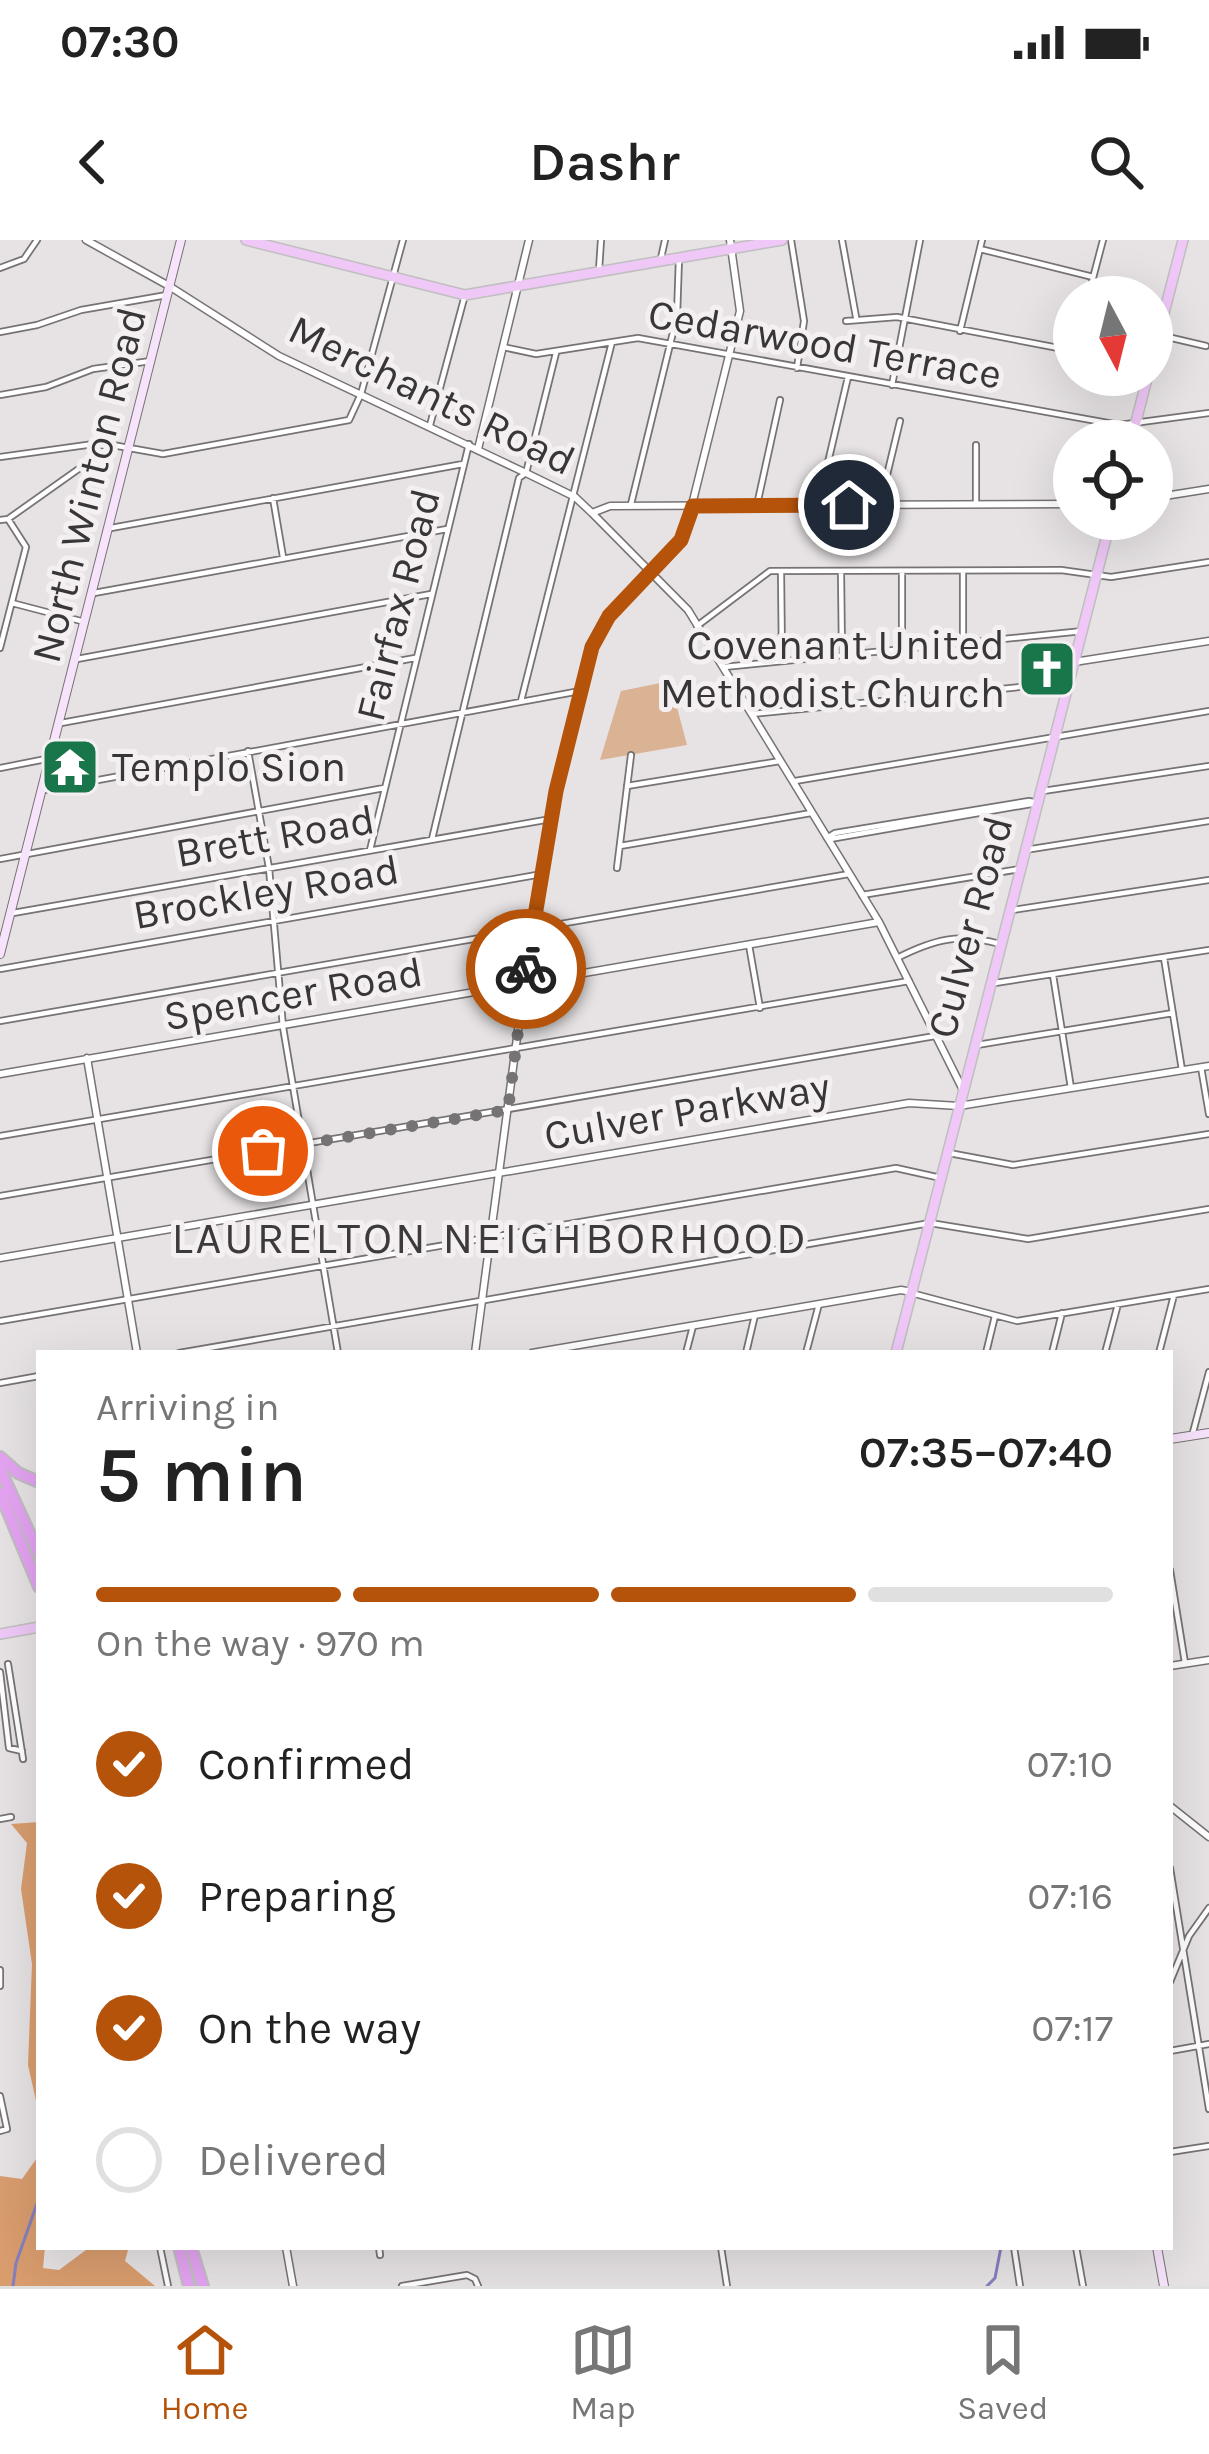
<!DOCTYPE html>
<html lang="en">
<head>
<meta charset="utf-8">
<style>
  :root { --surface:#fff; --page:#f6f6f6; --text:#222; --muted:#767676; --line:#e0e0e0; --accent:#b45309 }
  body { margin:0; font-family:Karla,sans-serif; background:var(--page); color:var(--text); height:100vh; display:flex; flex-direction:column; font-size:45px; white-space:nowrap }
  * { box-sizing:border-box; margin:0 }
  p { font-size:39px; color:var(--muted) }
  .icon { flex:none; width:66px; height:66px; fill:none; stroke:currentColor; stroke-width:2; stroke-linecap:round; stroke-linejoin:round }
  .map { position:relative; flex:1; overflow:hidden }
  .drawer { position:absolute; left:36px; top:1110px; width:1137px; height:900px; display:flex; flex-direction:column; background:var(--surface); border-radius:0px; box-shadow:0 12px 48px #0002 }
  .drawer>* { flex:none }
  .needle { width:78px; rotate:173deg }
  .fabs { position:absolute; left:1053px; top:36px; display:grid; gap:24px }
  .fabs a { display:grid; place-items:center; width:120px; height:120px; border-radius:50%; background:var(--surface); box-shadow:0 12px 48px #0002; font-size:60px }
  .pin { position:absolute; display:grid; place-items:center; width:102px; height:102px; color:#fff; margin:-51px; border:6px solid #fff; border-radius:50%; box-shadow:0 3px 12px #0007 }
  .courier { position:absolute; display:grid; place-items:center; width:120px; height:120px; margin:-60px; border:9px solid #b45309; border-radius:50%; background:#fff; color:#222; box-shadow:0 3px 15px #0007 }
  .head em { font-style:normal; font-weight:600 }
  .head div { display:flex; flex-direction:column-reverse }
  .head { display:flex; align-items:center; justify-content:space-between; height:204px; padding:0 60px }
  h1 { font-size:78px; font-weight:600; line-height:90px }
  .bar { display:grid; grid-template-columns:repeat(4,1fr); gap:18px 12px; align-content:center; height:144px; padding:0 60px }
  .bar i { height:15px; border-radius:9px; background:var(--line) }
  .bar .current { background:var(--accent) }
  .bar p { grid-column:span 4 }
  ol { padding:0 60px; list-style:none }
  li { display:flex; align-items:center; gap:36px; height:132px }
  li p { margin-inline-start:auto }
  li .icon { padding:12px; border-radius:50%; background:var(--accent); color:#fff; stroke-width:4 }
  li:last-child { color:var(--muted) }
  li i { width:66px; height:66px; border:6px solid var(--line); border-radius:50% }
  .status { display:flex; justify-content:space-between; align-items:center; height:84px; padding:0 60px; background:var(--surface); direction:ltr }
  .status svg { height:33px; fill:currentColor }
  header { display:flex; justify-content:space-between; align-items:center; height:156px; padding:0 60px; background:var(--surface); font-size:54px; font-weight:600 }
  .tab-bar { display:flex; justify-content:space-around; align-items:center; height:168px; border-top:3px solid var(--line); background:var(--surface); font-size:33px; color:var(--muted) }
  .tab-bar a { display:grid; justify-items:center; gap:6px }
  .tab-bar .current { color:var(--accent) }
  .map>svg:first-child { display:block }
  .green { fill:#dab294 }
  .forest { fill:#d99d6e }
  .lines { fill:none; stroke-linecap:round; stroke-linejoin:round }
  .stream { stroke:#867fbf; stroke-width:3 }
  .minor-casing { stroke:#777375; stroke-width:8 }
  .tertiary-casing { stroke:#777375; stroke-width:9 }
  .secondary-casing { stroke:#777375; stroke-width:10 }
  .primary-casing { stroke:#bfbfbf; stroke-width:12 }
  .motorway-casing { stroke:#bfbfbf; stroke-width:14 }
  .minor { stroke:#fff; stroke-width:4.5 }
  .tertiary { stroke:#fff; stroke-width:6 }
  .secondary { stroke:#f7e3fb; stroke-width:8 }
  .primary { stroke:#efc8f7; stroke-width:9 }
  .motorway { stroke:#e4a3f2; stroke-width:10 }
  .done { stroke:#757374; stroke-width:12; stroke-dasharray:0 21.6 }
  .route { stroke:#b45309; stroke-width:15 }
  .labels { text-anchor:middle; dominant-baseline:central; stroke-width:10; stroke-linejoin:round; paint-order:stroke }
  .street-label { font-size:42px; fill:#383637; stroke:#f4f0f1 }
  .poi-label { font-size:42px; fill:#383637; stroke:#f4f0f1; text-anchor:end }
  .neighbourhood-label { font-size:45px; letter-spacing:3px; fill:#3d3a3b; stroke:#f4f0f1 }
</style>
</head>
<body>
<div class="status"><b>07:30</b><svg viewBox="0 0 49 12"><path d="M0 12V9h3v3zM5 12V6h3v6zM10 12V3h3v9zM15 12V0h3v12zM26 1h20v11H26zM47 4h2v5h-2z"/></svg></div>
<header><svg class="icon" aria-label="back" viewBox="0 0 24 24"><path d="M15 5l-7 7 7 7"/></svg>Dashr<svg class="icon" aria-label="search" viewBox="0 0 24 24"><circle cx="10" cy="10" r="6"/><path d="M15 15l6 6"/></svg></header>
<div class="map">
<svg width="1209" height="2046" viewBox="0 0 1209 2046">
  <rect width="100%" height="100%" fill="#e7e3e4"/>
  <path class="green" d="M670,441L687,505L600,520L621,451Z"/>
  <path class="forest" d="M39,1582V1874L28,1825L32,1724L21,1649L27,1603L11,1584Z
    M39,1915V2007H45L43,2028L59,2030L90,2007H137L128,2010L125,2021L155,2046H0V1936L22,1939Z"/>
  <g class="lines">
    <path class="stream" d="M13,2046L16,2023L39,1958
      M987,2046L995,2038L1001,2007"/>
    <defs>
      <path id="minor" d="M791,0L804,81L797,128
        M842,0L856,77
        M980,9L1093,37
        M661,18L665,0
        M0,28L24,19L37,0
        M599,30L601,0
        M1088,57L1103,0
        M846,81L897,77L1074,111
        M960,91L982,0
        M0,92L37,85L81,70L167,55
        M1159,95L1206,106
        M503,107L536,114L638,98L1119,185L1209,173
        M892,145L920,0
        M0,155L46,147L93,129L151,121
        M430,185L465,55
        M976,205V264
        M0,217L101,203L163,214L349,180L361,154L403,0
        M273,258L283,317
        M631,264L677,76L679,18
        M880,264L900,181
        M757,265L780,160
        M818,265L848,137
        M0,280L8,279L111,206
        M111,288L463,224
        M781,331L782,421
        M841,331L842,415
        M902,331V409
        M963,331V403
        M94,353L447,289
        M12,363L81,381
        M697,386L770,331L1061,330L1111,337L1209,322
        M0,408L26,307L8,279
        M77,419L431,354
        M724,427L1083,391
        M521,461L612,102
        M752,474L1069,442
        M61,483L415,418
        M248,511L269,628L283,787L338,1113
        M0,528L46,519
        M795,541L1209,471
        M627,546L780,521
        M44,550L580,451
        M1043,551L1209,526
        M827,598L835,593L1029,561L1037,563
        M432,599L519,238L526,233L556,113
        M830,599L1037,563
        M620,606L811,573
        M370,610L469,204
        M1025,610L1209,581
        M0,619L384,548
        M617,628L631,515
        M862,655L1020,629
        M1013,670L1209,640
        M13,673L551,579
        M749,705L760,768
        M897,718C935,699 958,693 1000,704
        M1164,718L1182,830
        M0,729L542,634
        M1053,735L1071,848
        M995,743L1209,710
        M0,781L849,634
        M977,805L1173,773
        M1201,827L1209,874
        M0,896L909,741
        M949,913L1013,925L1209,894
        M0,956L935,796
        M915,1054L1017,1081L1209,1049
        M0,1081L896,928L941,938
        M179,1113L930,983L1028,999L1209,969
        M686,1113L693,1086
        M746,1113L755,1075
        M806,1113L819,1064
        M986,1113L995,1076
        M1052,1113L1062,1073
        M1105,1113L1118,1064
        M1159,1113L1174,1055
        M0,1143L39,1136
        M1192,1196L1209,1132
        M1170,1330L1185,1423
        M8,1424L23,1519
        M0,1432L9,1508L22,1511
        M0,1579L11,1577
        M1170,1628L1209,1869
        M0,1730V1746
        M1170,1742L1189,1696L1209,1668
        M1170,1811L1209,1804
        M0,1856L7,1889L0,1891
        M1170,1912L1209,1906
        M160,2007L168,2046
        M379,2007L380,2015
        M721,2007L727,2046
        M1014,2007L1020,2046
        M1076,2007L1083,2046
        M402,2046L467,2035L475,2039L478,2046"/>
      <path id="tertiary" d="M86,0L169,46L279,116L526,233L575,257L592,273L688,370L879,682L962,848
        M478,209L529,0
        M1152,258L1209,249
        M592,273L610,266L1074,264
        M1074,422L1209,401
        M87,818L137,1113
        M0,834L879,682
        M0,1018L909,863L959,866L1209,826
        M475,1113L524,745L556,551L596,396L611,373L685,293L740,71L730,0
        M532,1113L901,1050L912,1052
        M1170,1426L1209,1420
        M1170,1566L1209,1597
        M286,2007L293,2046"/>
      <path id="secondary" d="M0,714L181,0
        M1170,1199L1209,1193
        M1157,2007L1164,2046"/>
      <path id="primary" d="M246,0L465,55L782,0
        M1152,119L1183,0
        M1131,201L1148,135
        M896,1113L1111,279
        M0,1394L39,1387"/>
      <path id="motorway" d="M0,1217L18,1233L39,1242
        M0,1229L39,1314
        M0,1253L39,1347
        M179,2007L189,2046
        M191,2007L203,2046"/>
    </defs>
    <use href="#minor" class="minor-casing"/>
    <use href="#tertiary" class="tertiary-casing"/>
    <use href="#secondary" class="secondary-casing"/>
    <use href="#primary" class="primary-casing"/>
    <use href="#motorway" class="motorway-casing"/>
    <use href="#minor" class="minor"/>
    <use href="#tertiary" class="tertiary"/>
    <use href="#secondary" class="secondary"/>
    <use href="#primary" class="primary"/>
    <use href="#motorway" class="motorway"/>
  </g>
  <g class="lines">
    <path class="done" d="M263,911L508,870L526,729"/>
    <path class="route" d="M526,729L556,551L592,407L609,376L681,300L693,266L849,265"/>
  </g>
  <defs>
    <symbol id="church-square" viewBox="-11 -11 22 22"><rect x="-9" y="-9" width="18" height="18" rx="4" fill="#19754a" stroke="#f4f0f1"/><path d="M-1.2-6h2.4v3.5h3.3v2.4h-3.3V6h-2.4V-.1h-3.3v-2.4h3.3Z" fill="#fff"/></symbol>
    <symbol id="temple-square" viewBox="-11 -11 22 22"><rect x="-9" y="-9" width="18" height="18" rx="4" fill="#19754a" stroke="#f4f0f1"/><path d="M0-6L5-2H3V0L6.5 2.5H4V6H1.5V3h-3V6H-4V2.5H-6.5L-3 0V-2H-5Z" fill="#fff"/></symbol>
  </defs>
  <g fill-rule="evenodd">
    <use href="#church-square" x="1014" y="396" width="66" height="66"/>
    <use href="#temple-square" x="37" y="494" width="66" height="66"/>
  </g>
  <g class="labels">
    <g class="street-label">
      <text transform="translate(825 104) rotate(10)">Cedarwood Terrace</text>
      <text transform="translate(432 155) rotate(26)">Merchants Road</text>
      <text transform="translate(89 245) rotate(-76)">North Winton Road</text>
      <text transform="translate(398 365) rotate(-76)">Fairfax Road</text>
      <text transform="translate(275 596) rotate(-10)">Brett Road</text>
      <text transform="translate(266 652) rotate(-10)">Brockley Road</text>
      <text transform="translate(970 687) rotate(-75)">Culver Road</text>
      <text transform="translate(293 754) rotate(-10)">Spencer Road</text>
      <text transform="translate(687 871) rotate(-10)">Culver Parkway</text>
    </g>
    <g class="poi-label">
      <text x="1005" y="405">Covenant United<tspan x="1005" dy="48">Methodist Church</tspan></text>
      <text x="112" y="527" text-anchor="start">Templo Sion</text>
    </g>
    <g class="neighbourhood-label">
      <text x="490" y="998">LAURELTON NEIGHBORHOOD</text>
    </g>
  </g>
</svg>
<div class="fabs">
<a><svg class="needle" viewBox="-14 -14 28 28"><path d="M0-13l5 13h-10z" fill="#e53935"/><path d="M0 13l5-13h-10z" fill="#767676"/></svg></a>
<a><svg class="icon" aria-label="locate" viewBox="0 0 24 24"><circle cx="12" cy="12" r="6"/><path d="M12 2v4M12 18v4M2 12h4M18 12h4"/></svg></a>
</div>
<div class="pin" style="left:263px;top:911px;background:#ea580c"><svg class="icon" aria-label="bag" viewBox="0 0 24 24"><path d="M5 8h14l-1 12H6zM9 8a3 3 0 0 1 6 0"/></svg></div>
<div class="pin" style="left:849px;top:265px;background:#1f2937"><svg class="icon" aria-label="home" viewBox="0 0 24 24"><path d="M3 11l9-7 9 7M6 9v11h12V9"/></svg></div>
<div class="courier" style="left:526px;top:729px"><svg class="icon" aria-label="bike" viewBox="0 0 24 24"><circle cx="6" cy="16" r="4"/><circle cx="18" cy="16" r="4"/><path d="M6 16l4-8h5l3 8M10 8l3 8H6M13 5h3"/></svg></div>
<section class="drawer">
<div class="head"><div><h1>5 min</h1><p>Arriving in</p></div><em>07:35–07:40</em></div>
<div class="bar"><i class="current"></i><i class="current"></i><i class="current"></i><i></i><p>On the way · 970 m</p></div>
<ol>
<li><svg class="icon" aria-label="check" viewBox="0 0 24 24"><path d="M5 12l5 5 9-10"/></svg>Confirmed<p>07:10</p></li>
<li><svg class="icon" aria-label="check" viewBox="0 0 24 24"><path d="M5 12l5 5 9-10"/></svg>Preparing<p>07:16</p></li>
<li><svg class="icon" aria-label="check" viewBox="0 0 24 24"><path d="M5 12l5 5 9-10"/></svg>On the way<p>07:17</p></li>
<li><i></i>Delivered</li>
</ol>
</section>
</div>
<nav class="tab-bar">
<a class="current"><svg class="icon" aria-label="home" viewBox="0 0 24 24"><path d="M3 11l9-7 9 7M6 9v11h12V9"/></svg>Home</a>
<a><svg class="icon" aria-label="map" viewBox="0 0 24 24"><path d="M3 6l6-2 6 2 6-2v14l-6 2-6-2-6 2zM9 4v14M15 6v14"/></svg>Map</a>
<a><svg class="icon" aria-label="saved" viewBox="0 0 24 24"><path d="M7 4h10v16l-5-4-5 4z"/></svg>Saved</a>
</nav>
</body>
</html>
